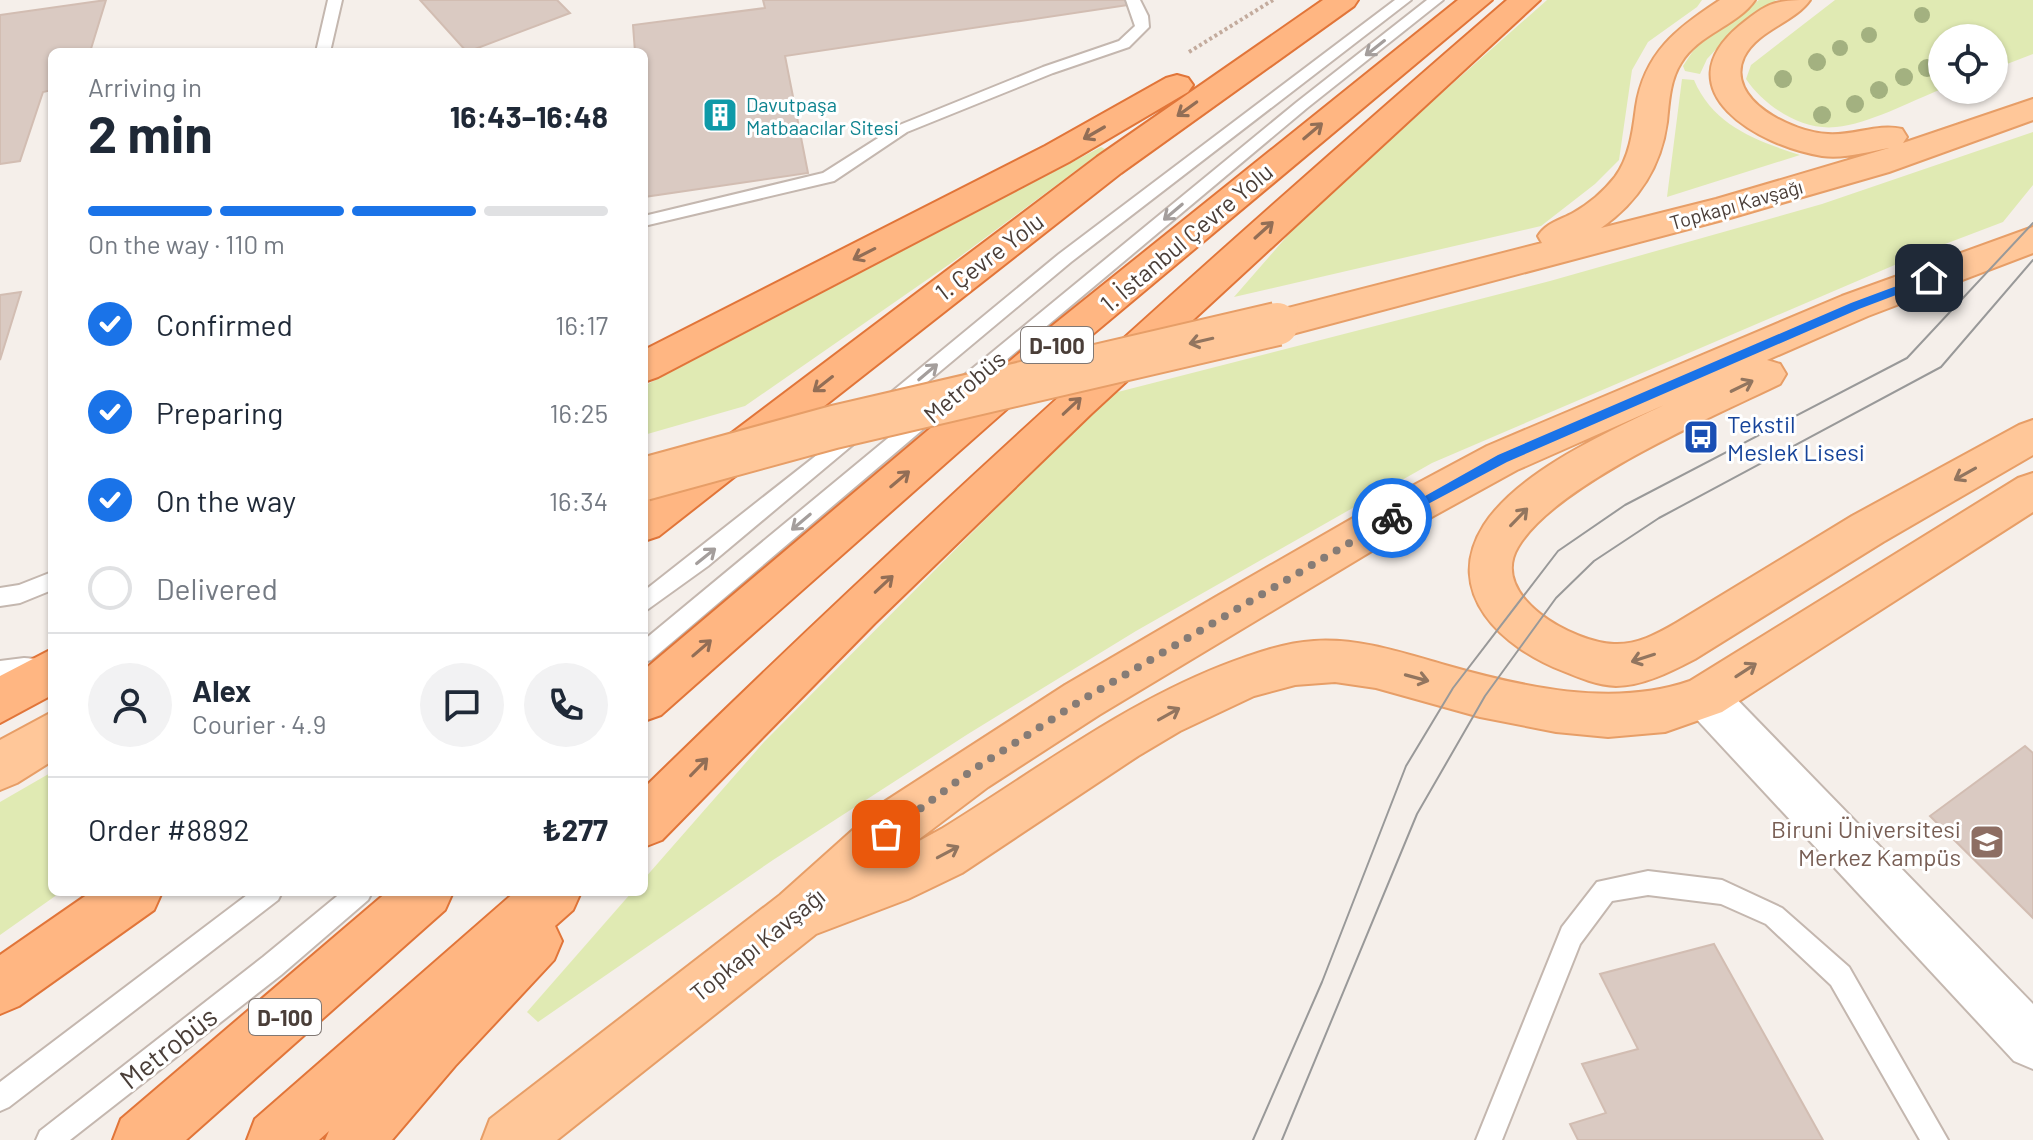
<!DOCTYPE html>
<html lang="en">
<head>
<meta charset="utf-8">
<style>
  :root { --surface:#fff; --page:#f2f2f3; --text:#1f2937; --muted:#747a83; --line:#e0e1e3; --accent:#1a73e8 }
  body { margin:0; font-family:Barlow,sans-serif; background:var(--page); color:var(--text); height:100vh; display:flex; flex-direction:column; font-size:30px; white-space:nowrap }
  * { box-sizing:border-box; margin:0 }
  p { font-size:26px; color:var(--muted) }
  .icon { flex:none; width:44px; height:44px; fill:none; stroke:currentColor; stroke-width:2; stroke-linecap:round; stroke-linejoin:round }
  .map { position:relative; flex:1; overflow:hidden }
  .drawer { position:absolute; left:48px; top:48px; width:600px; height:848px; display:flex; flex-direction:column; background:var(--surface); border-radius:12px; box-shadow:0 2px 6px #0004 }
  .drawer>* { flex:none }
  .tools { position:absolute; left:1928px; top:24px; display:grid; gap:16px }
  .tools a { display:grid; place-items:center; width:80px; height:80px; border-radius:50%; background:var(--surface); box-shadow:0 2px 6px #0004; font-size:40px }
  .pin { position:absolute; display:grid; place-items:center; width:68px; height:68px; color:#fff; margin:-34px; border-radius:16px; box-shadow:0 4px 12px #0006 }
  .courier { position:absolute; display:grid; place-items:center; width:80px; height:80px; margin:-40px; border:6px solid #1a73e8; border-radius:50%; background:#fff; color:#222; box-shadow:0 2px 10px #0007 }
  .headline em { font-style:normal; font-weight:700 }
  .headline div { display:flex; flex-direction:column-reverse }
  .headline { display:flex; align-items:center; justify-content:space-between; height:136px; padding:0 40px }
  h1 { font-size:52px; font-weight:700; line-height:60px }
  .bar { display:grid; grid-template-columns:repeat(4,1fr); gap:12px 8px; align-content:center; height:96px; padding:0 40px }
  .bar i { height:10px; border-radius:6px; background:var(--line) }
  .bar .selected { background:var(--accent) }
  .bar p { grid-column:span 4 }
  .line { display:flex; align-items:center; gap:20px; padding:0 40px; border-top:2px solid var(--line) }
  .line div { flex:1 }
  .round { display:grid; place-items:center; flex:none; width:84px; height:84px; border-radius:42px; background:var(--page) }
  ol { padding:0 40px; list-style:none }
  li { display:flex; align-items:center; gap:24px; height:88px }
  li p { margin-inline-start:auto }
  li .icon { padding:8px; border-radius:50%; background:var(--accent); color:#fff; stroke-width:4 }
  li:last-child { color:var(--muted) }
  li i { width:44px; height:44px; border:4px solid var(--line); border-radius:50% }
  .map>svg:first-child { display:block }
  .green { fill:#e0eab3 }
  .building { fill:#dacac2; stroke:#d2bdb2; stroke-width:2 }
  .lines { fill:none; stroke-linecap:round; stroke-linejoin:round }
  .service-casing { stroke:#c4b7af; stroke-width:4 }
  .minor-casing { stroke:#c4b7af; stroke-width:4 }
  .primary-casing { stroke:#e79e67; stroke-width:4 }
  .trunk-casing { stroke:#e17539; stroke-width:4 }
  .path { stroke:#c3ab9d; stroke-width:4; stroke-dasharray:3 3; stroke-linecap:butt }
  .service { fill:#fff; fill-rule:evenodd }
  .minor { fill:#fff; fill-rule:evenodd }
  .primary { fill:#ffc799; fill-rule:evenodd }
  .trunk { fill:#ffb682; fill-rule:evenodd }
  .tram { stroke:#999; stroke-width:2 }
  .primary-bridge-casing { stroke:#e79e67; stroke-width:46; stroke-linecap:butt }
  .primary-bridge { stroke:#ffc799; stroke-width:42 }
  .tree { fill:#a3b180 }
  .oneway { stroke:#a49e9c }
  .oneway2 { stroke:#926e56 }
  .oneway3 { stroke:#92755f }
  .route { fill:#1a73e8 }
  .done { stroke:#867c76; stroke-width:8; stroke-dasharray:0 14.4 }
  .labels { text-anchor:middle; dominant-baseline:central; stroke-width:6; stroke-linejoin:round; paint-order:stroke }
  .far-culture-label { font-size:20px; fill:#0d838f; stroke:#fff; text-anchor:start }
  .far-street-label { font-size:20px; fill:#4a3e38; stroke:#fff }
  .shield { fill:#fff; stroke:#807874; stroke-width:2 }
  .shield-label { font-size:22px; font-weight:bold; fill:#4a3e38 }
  .street-label { font-size:24px; fill:#4a3e38; stroke:#fff }
  .transit-label { font-size:24px; fill:#164399; stroke:#fff; text-anchor:start }
  .education-label { font-size:24px; fill:#785e54; stroke:#fff; text-anchor:end }
  .near-street-label { font-size:28px; fill:#4a3e38; stroke:#fff }
</style>
</head>
<body>
<div class="map">
<svg width="2033" height="1140" viewBox="0 0 2033 1140">
  <rect width="100%" height="100%" fill="#f5efea"/>
  <path class="green" d="M1547,0H1702L1697,7L1648,42L1632,70L1619,160L1595,184L1541,226L1234,297L1309,211Z
    M1759,0H1776L1720,45L1707,59L1700,74L1685,71L1683,66L1695,48Z
    M1835,0H2033V54L1994,69V38H1942V89C1911,101 1869,124 1836,127C1802,131 1764,106 1746,79L1751,65Z
    M1682,79L1694,80C1713,125 1756,141 1800,155L1667,197Z
    M2033,132V185L2003,222L1932,249L1432,463L1136,631L968,734L773,860L538,1022L527,1012L632,892H644V879L764,742L1110,394L1550,281L1822,204Z
    M1101,147L1105,149L954,261L745,406L644,435V386Z
    M52,772V892H61L0,935V802Z"/>
  <path class="building" d="M106,0L90,52H52V90L43,92L20,161L0,164V15Z
    M420,0H557L570,13L467,52Z
    M763,0H1125L1128,5L785,56L808,173L644,197V52H635L633,25L765,8Z
    M21,292L0,360V295Z
    M2025,746L2033,753V918L1930,816Z
    M1714,944L1823,1140H1578L1570,1124L1606,1113L1582,1064L1638,1049L1600,974Z"/>
  <g class="lines">
    <defs>
      <path id="service" d="M328,0H342L330,52H316Z
        M1126,0H1140L1148,16L1149,27L1129,47L1053,73L907,132L834,181L644,226V216L823,173L897,126L1043,67L1119,41L1135,26Z
        M1395,0H1411L1071,262L895,409H883L880,404L883,399L1059,254Z
        M1427,0H1443L1307,108L968,392H956L953,387L956,382L1297,102Z
        M928,408L937,415L934,420L651,660L644,662V640L922,410Z
        M855,425L864,432L862,437L708,566L644,612V591Z
        M52,572V590L20,603L0,606V588L19,585Z
        M24,658L52,660V678L24,676L0,679V661Z
        M1648,871L1722,880L1782,908L1849,967L1948,1140H1920L1831,985L1766,924L1721,904L1648,895L1612,901L1580,944L1502,1140H1476L1562,927L1597,882Z
        M251,892H282L278,900L9,1107L0,1111V1082Z
        M342,892H372L368,900L281,975L70,1140H36L40,1131L263,957Z"/>
      <path id="minor" d="M1705,677L1721,683L2033,1004V1069L2014,1061L1689,711L1682,697L1689,683Z"/>
      <path id="primary" d="M1720,0H1755C1737,26 1698,34 1681,63C1670,80 1669,102 1667,122C1661,167 1638,202 1601,228L1716,199L1889,148C1867,152 1844,159 1822,156C1759,146 1662,91 1739,26C1767,3 1774,0 1810,0C1794,23 1757,30 1744,57C1724,100 1794,133 1828,134C1853,136 1878,123 1902,129L1907,137L1903,143L2033,99V120L1889,172L1730,218L1277,338L1264,334L1258,324L1264,314L1542,243L1538,236C1546,223 1560,220 1573,213C1589,204 1604,191 1615,177C1630,157 1633,130 1636,107C1644,53 1677,28 1720,0Z
        M2033,227V253L1868,316L1767,360L1780,364L1786,374L1780,384C1712,417 1555,484 1518,547C1488,597 1575,643 1614,644C1637,645 1657,634 1676,623L1852,516L2019,425L2033,420V455L1883,542L1695,659C1672,671 1643,686 1616,686C1597,685 1580,678 1563,671C1503,648 1441,593 1484,525C1519,471 1608,432 1664,405L1517,470L1390,540L1099,715L988,787L910,846L943,828C1034,772 1120,706 1221,666C1250,655 1282,643 1314,641C1359,638 1403,653 1445,665C1522,687 1613,708 1690,681L2018,478L2033,473V512L1722,712L1665,732L1608,737L1556,732L1480,717L1376,688L1335,682L1295,685L1254,696L1180,731L1138,756L962,873L908,899L816,934L557,1140H482L490,1119L780,895L884,802L1065,685L1219,595L1360,514L1487,446L1842,296Z
        M52,712V761L17,783L0,790V740Z"/>
      <path id="trunk" d="M1323,0H1358L1354,6L1121,173L659,536L644,541V499L1097,157Z
        M1458,0H1492L1069,354L661,715L644,721V670L1042,334Z
        M1507,0H1540L1091,414L874,624L662,840L644,847V788C923,515 1212,255 1507,0Z
        M1177,75L1188,78L1193,85L1188,92L1069,162L658,377L644,382V350L1045,146L1166,78Z
        M52,649V695L0,723V676Z
        M91,892H162L154,910L19,1006L0,1014V955Z
        M387,892H453L445,910L186,1140H113L121,1119Z
        M515,892H581L573,910L555,926L562,941L554,960L455,1066L392,1140H325L329,1131L319,1140H247L255,1119Z"/>
    </defs>
    <use href="#service" class="service-casing"/>
    <use href="#minor" class="minor-casing"/>
    <use href="#primary" class="primary-casing"/>
    <use href="#trunk" class="trunk-casing"/>
    <path class="path" d="M1189,52L1273,0"/>
    <use href="#service" class="service"/>
    <use href="#minor" class="minor"/>
    <use href="#primary" class="primary"/>
    <use href="#trunk" class="trunk"/>
    <path class="tram" d="M1253,1140L1322,982L1406,766L1453,688L1558,551L1625,505L1907,358L2033,223
      M1282,1140L1417,814L1485,696L1556,598L1594,561L1659,518L1941,367L2033,260"/>
    <defs>
      <path id="primary-bridge" d="M644,479L834,427L1277,324"/>
    </defs>
    <use href="#primary-bridge" class="primary-bridge-casing"/>
    <use href="#primary-bridge" class="primary-bridge"/>
  </g>
  <g class="tree">
    <circle cx="1922" cy="15" r="8"/>
    <circle cx="1869" cy="35" r="8"/>
    <circle cx="1840" cy="48" r="8"/>
    <circle cx="1817" cy="62" r="9"/>
    <circle cx="1927" cy="68" r="9"/>
    <circle cx="1904" cy="77" r="9"/>
    <circle cx="1783" cy="79" r="9"/>
    <circle cx="1879" cy="90" r="9"/>
    <circle cx="1855" cy="104" r="9"/>
    <circle cx="1822" cy="115" r="9"/>
  </g>
  <defs><path id="oneway-shaft" d="M-6 0H5M1.5-3L5.5 0L1.5 3" fill="none" stroke-width="1.6" stroke-linecap="round" stroke-linejoin="round" transform="scale(2)"/></defs>
  <g class="oneway">
    <use href="#oneway-shaft" transform="translate(1375 48) rotate(142)"/>
    <use href="#oneway-shaft" transform="translate(1173 212) rotate(140)"/>
    <use href="#oneway-shaft" transform="translate(928 372) rotate(-40)"/>
    <use href="#oneway-shaft" transform="translate(801 522) rotate(140)"/>
    <use href="#oneway-shaft" transform="translate(706 556) rotate(-39)"/>
  </g>
  <g class="oneway2">
    <use href="#oneway-shaft" transform="translate(1187 109) rotate(144)"/>
    <use href="#oneway-shaft" transform="translate(1313 131) rotate(-40)"/>
    <use href="#oneway-shaft" transform="translate(1094 133) rotate(150)"/>
    <use href="#oneway-shaft" transform="translate(1264 230) rotate(-42)"/>
    <use href="#oneway-shaft" transform="translate(864 254) rotate(153)"/>
    <use href="#oneway-shaft" transform="translate(823 384) rotate(142)"/>
    <use href="#oneway-shaft" transform="translate(1072 406) rotate(-43)"/>
    <use href="#oneway-shaft" transform="translate(900 479) rotate(-40)"/>
    <use href="#oneway-shaft" transform="translate(884 584) rotate(-43)"/>
    <use href="#oneway-shaft" transform="translate(702 648) rotate(-41)"/>
    <use href="#oneway-shaft" transform="translate(699 767) rotate(-46)"/>
  </g>
  <g class="oneway3">
    <use href="#oneway-shaft" transform="translate(1201 341) rotate(167)"/>
    <use href="#oneway-shaft" transform="translate(1742 386) rotate(-26)"/>
    <use href="#oneway-shaft" transform="translate(1965 474) rotate(151)"/>
    <use href="#oneway-shaft" transform="translate(1519 517) rotate(-46)"/>
    <use href="#oneway-shaft" transform="translate(1643 658) rotate(162)"/>
    <use href="#oneway-shaft" transform="translate(1746 670) rotate(-33)"/>
    <use href="#oneway-shaft" transform="translate(1417 678) rotate(15)"/>
    <use href="#oneway-shaft" transform="translate(1169 714) rotate(-29)"/>
    <use href="#oneway-shaft" transform="translate(948 852) rotate(-28)"/>
  </g>
  <path class="route" d="M1929,274L1934,278L1933,281L1859,309L1507,462L1396,521H1388L1386,518L1498,455L1851,303Z"/>
  <g class="lines">
    <path class="done" d="M886,834L971,771L1082,700L1392,518"/>
  </g>
  <defs>
    <symbol id="building-square" viewBox="-11 -11 22 22"><rect x="-9" y="-9" width="18" height="18" rx="4" fill="#0f9aa8" stroke="#fff"/><path d="M-4-6H4V6H1V3H-1V6H-4ZM-2.5-4.3h1.7v1.8h-1.7ZM.8-4.3h1.7v1.8H.8ZM-2.5-1h1.7V.8h-1.7ZM.8-1h1.7V.8H.8Z" fill="#fff"/></symbol>
    <symbol id="bus-square" viewBox="-11 -11 22 22"><rect x="-9" y="-9" width="18" height="18" rx="4" fill="#1a4fb4" stroke="#fff"/><path d="M-5-6H5V4H4V6H2V4H-2V6H-4V4H-5ZM-3.5-4V0h7V-4ZM-3.5 1.2v1.5H-2V1.2ZM2 1.2v1.5H3.5V1.2Z" fill="#fff"/></symbol>
    <symbol id="university-square" viewBox="-11 -11 22 22"><rect x="-9" y="-9" width="18" height="18" rx="4" fill="#8d6e63" stroke="#fff"/><path d="M0-5L7-2L0 1L-7-2ZM-4 1L0 2.5L4 1V4Q0 6-4 4Z" fill="#fff"/></symbol>
  </defs>
  <g fill-rule="evenodd">
    <use href="#building-square" x="700" y="95" width="40" height="40"/>
    <use href="#bus-square" x="1681" y="417" width="40" height="40"/>
    <use href="#university-square" x="1967" y="822" width="40" height="40"/>
  </g>
  <g class="labels">
    <g class="far-culture-label">
      <text x="746" y="104">Davutpaşa<tspan x="746" dy="23">Matbaacılar Sitesi</tspan></text>
    </g>
    <g class="far-street-label">
      <text transform="translate(1736 204) rotate(-16)">Topkapı Kavşağı</text>
    </g>
    <g class="shield">
      <rect x="1021" y="327" width="72" height="36" rx="6"/>
      <rect x="249" y="999" width="72" height="36" rx="6"/>
    </g>
    <g class="shield-label">
      <text x="1057" y="345">D-100</text>
      <text x="285" y="1017">D-100</text>
    </g>
    <g class="street-label">
      <text transform="translate(1186 237) rotate(-40)">1. İstanbul Çevre Yolu</text>
      <text transform="translate(989 256) rotate(-37)">1. Çevre Yolu</text>
      <text transform="translate(964 386) rotate(-40)">Metrobüs</text>
      <text transform="translate(757 944) rotate(-39)">Topkapı Kavşağı</text>
    </g>
    <g class="transit-label">
      <text x="1727" y="423">Tekstil<tspan x="1727" dy="28">Meslek Lisesi</tspan></text>
    </g>
    <g class="education-label">
      <text x="1961" y="828">Biruni Üniversitesi<tspan x="1961" dy="28">Merkez Kampüs</tspan></text>
    </g>
    <g class="near-street-label">
      <text transform="translate(168 1047) rotate(-38)">Metrobüs</text>
    </g>
  </g>
</svg>
<div class="tools">
<a><svg class="icon" aria-label="locate" viewBox="0 0 24 24"><circle cx="12" cy="12" r="6"/><path d="M12 2v4M12 18v4M2 12h4M18 12h4"/></svg></a>
</div>
<div class="pin" style="left:886px;top:834px;background:#ea580c"><svg class="icon" aria-label="bag" viewBox="0 0 24 24"><path d="M5 8h14l-1 12H6zM9 8a3 3 0 0 1 6 0"/></svg></div>
<div class="pin" style="left:1929px;top:278px;background:#1f2937"><svg class="icon" aria-label="home" viewBox="0 0 24 24"><path d="M3 11l9-7 9 7M6 9v11h12V9"/></svg></div>
<div class="courier" style="left:1392px;top:518px"><svg class="icon" aria-label="bike" viewBox="0 0 24 24"><circle cx="6" cy="16" r="4"/><circle cx="18" cy="16" r="4"/><path d="M6 16l4-8h5l3 8M10 8l3 8H6M13 5h3"/></svg></div>
<section class="drawer">
<div class="headline"><div><h1>2 min</h1><p>Arriving in</p></div><em>16:43–16:48</em></div>
<div class="bar"><i class="selected"></i><i class="selected"></i><i class="selected"></i><i></i><p>On the way · 110 m</p></div>
<ol>
<li><svg class="icon" aria-label="check" viewBox="0 0 24 24"><path d="M5 12l5 5 9-10"/></svg>Confirmed<p>16:17</p></li>
<li><svg class="icon" aria-label="check" viewBox="0 0 24 24"><path d="M5 12l5 5 9-10"/></svg>Preparing<p>16:25</p></li>
<li><svg class="icon" aria-label="check" viewBox="0 0 24 24"><path d="M5 12l5 5 9-10"/></svg>On the way<p>16:34</p></li>
<li><i></i>Delivered</li>
</ol>
<div class="line" style="height:144px"><a class="round"><svg class="icon" aria-label="person" viewBox="0 0 24 24"><circle cx="12" cy="8" r="4"/><path d="M4 21q1-7 8-7t8 7"/></svg></a><div><b>Alex</b><p>Courier · 4.9</p></div><a class="round"><svg class="icon" aria-label="chat" viewBox="0 0 24 24"><path d="M4 5h16v11H9l-5 4z"/></svg></a><a class="round"><svg class="icon" aria-label="phone" viewBox="0 0 24 24"><path d="M5 4h4l2 5-3 2q2 4 5 5l2-3 5 2v4C11 20 4 13 5 4z"/></svg></a></div>
<div class="line" style="height:104px"><div>Order #8892</div><b>₺277</b></div>
</section>
</div>
</body>
</html>
